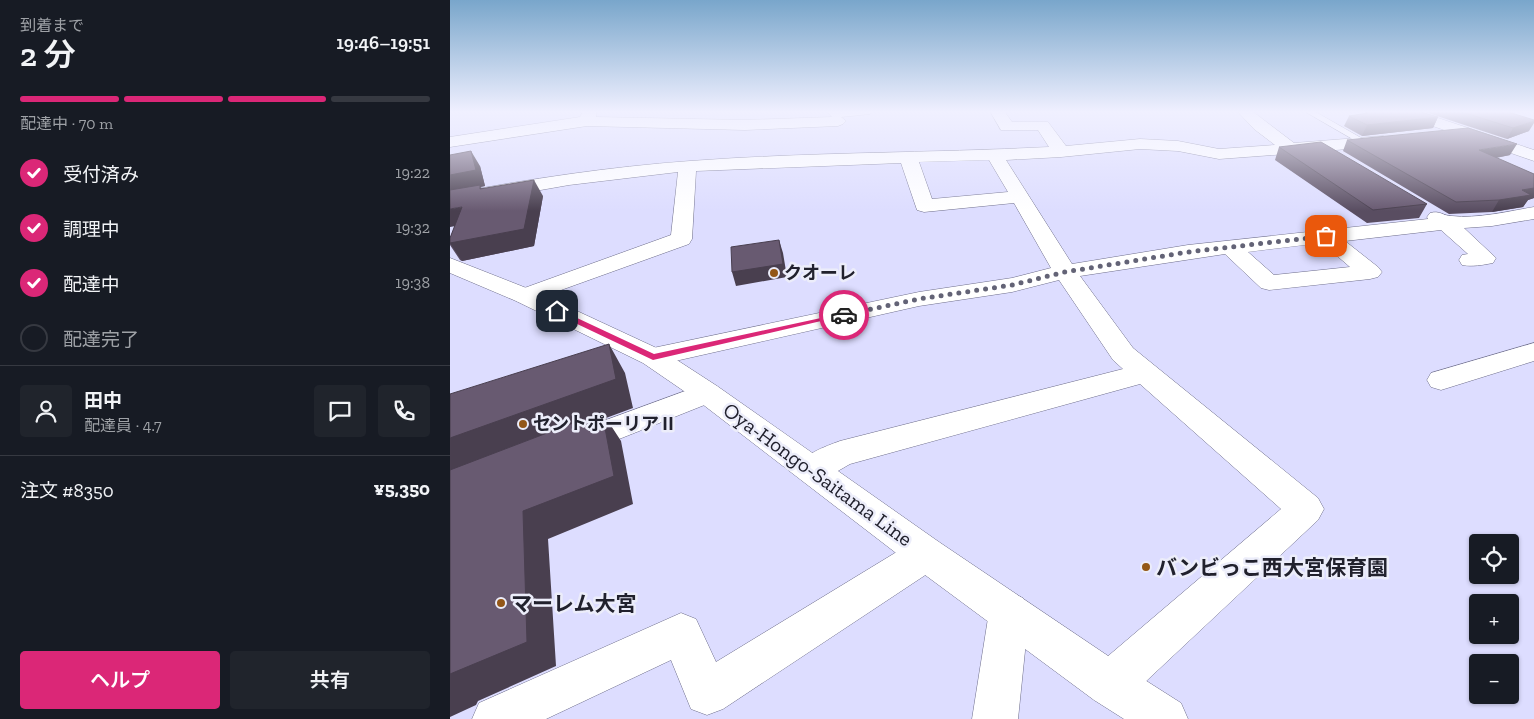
<!DOCTYPE html>
<html lang="ja">
<head>
<meta charset="utf-8">
<style>
  :root { --surface:#171b24; --page:#20242c; --text:#f1f3f6; --muted:#9ea1a6; --line:#363941; --accent:#db2777 }
  body { margin:0; font-family:"Zilla Slab","Noto Sans JP",serif; background:var(--page); color:var(--text); height:100vh; display:flex; flex-direction:column; font-size:19px; white-space:nowrap }
  * { box-sizing:border-box; margin:0 }
  p { font-size:16px; color:var(--muted) }
  .icon { flex:none; width:28px; height:28px; fill:none; stroke:currentColor; stroke-width:2; stroke-linecap:round; stroke-linejoin:round }
  .map { position:relative; flex:1; overflow:hidden }
  .drawer { display:flex; flex-direction:column; background:var(--surface); width:450px }
  .drawer>* { flex:none }
  .buttons { position:absolute; left:1019px; top:534px; display:grid; gap:10px }
  .buttons a { display:grid; place-items:center; width:50px; height:50px; border-radius:5px; background:var(--surface); box-shadow:0 1px 4px #0004; font-size:25px }
  .pin { position:absolute; display:grid; place-items:center; width:42px; height:42px; color:#fff; margin:-21px; border-radius:10px; box-shadow:0 2px 8px #0006 }
  .courier { position:absolute; display:grid; place-items:center; width:50px; height:50px; margin:-25px; border:4px solid #db2777; border-radius:50%; background:#fff; color:#222; box-shadow:0 1px 6px #0007 }
  .head em { font-style:normal; font-weight:600 }
  .head div { display:flex; flex-direction:column-reverse }
  .head { display:flex; align-items:center; justify-content:space-between; height:85px; padding:0 20px }
  h1 { font-size:32px; font-weight:600; line-height:38px }
  .bar { display:grid; grid-template-columns:repeat(4,1fr); gap:8px 5px; align-content:center; height:60px; padding:0 20px }
  .bar i { height:6px; border-radius:4px; background:var(--line) }
  .bar .on { background:var(--accent) }
  .bar p { grid-column:span 4 }
  .line { display:flex; align-items:center; gap:12px; padding:0 20px; border-top:1px solid var(--line) }
  .line div { flex:1 }
  .round { display:grid; place-items:center; flex:none; width:52px; height:52px; border-radius:5px; background:var(--page) }
  ol { padding:0 20px; list-style:none }
  li { display:flex; align-items:center; gap:15px; height:55px }
  li p { margin-inline-start:auto }
  li .icon { padding:5px; border-radius:50%; background:var(--accent); color:#fff; stroke-width:4 }
  li:last-child { color:var(--muted) }
  li i { width:28px; height:28px; border:2px solid var(--line); border-radius:50% }
  .cta { display:flex; gap:10px; margin-top:auto; padding:10px 20px }
  .cta a { flex:1; height:58px; border-radius:5px; background:var(--accent); color:#fff; font-size:20px; font-weight:600; line-height:58px; text-align:center }
  .cta a+a { background:var(--page); color:var(--text) }
  main { display:flex; flex:1; min-height:0 }
  .map>svg:first-child { display:block }
  .lines { fill:none; stroke-linecap:round; stroke-linejoin:round }
  .service-casing { stroke:#6d6d8a; stroke-width:1 }
  .minor-casing { stroke:#6d6d8a; stroke-width:1 }
  .secondary-casing { stroke:#6d6d8a; stroke-width:1 }
  .service { fill:#fff; fill-rule:evenodd }
  .minor { fill:#fff; fill-rule:evenodd }
  .secondary { fill:#fff; fill-rule:evenodd }
  .wall { fill:#594d61 }
  .shaded-wall { fill:#493f4f }
  .building { fill:#685a71; stroke:#493f4f }
  .route { fill:#db2777 }
  .done { stroke:#636376; stroke-width:5; stroke-dasharray:0 9 }
  .poi-dot { fill:#935717; stroke:#ecedfa; stroke-width:2 }
  .labels { text-anchor:middle; dominant-baseline:central; stroke-width:5; stroke-linejoin:round; paint-order:stroke }
  .poi-label { font-size:18px; font-weight:bold; fill:#21212d; stroke:#ecedfa; text-anchor:start }
  .near-street-label { font-size:21px; fill:#21212d; stroke:#ecedfa }
  .near-poi-label { font-size:21px; font-weight:bold; fill:#21212d; stroke:#ecedfa; text-anchor:start }
</style>
</head>
<body>
<main>
<section class="drawer">
<div class="head"><div><h1>2 分</h1><p>到着まで</p></div><em>19:46–19:51</em></div>
<div class="bar"><i class="on"></i><i class="on"></i><i class="on"></i><i></i><p>配達中 · 70 m</p></div>
<ol>
<li><svg class="icon" aria-label="check" viewBox="0 0 24 24"><path d="M5 12l5 5 9-10"/></svg>受付済み<p>19:22</p></li>
<li><svg class="icon" aria-label="check" viewBox="0 0 24 24"><path d="M5 12l5 5 9-10"/></svg>調理中<p>19:32</p></li>
<li><svg class="icon" aria-label="check" viewBox="0 0 24 24"><path d="M5 12l5 5 9-10"/></svg>配達中<p>19:38</p></li>
<li><i></i>配達完了</li>
</ol>
<div class="line" style="height:90px"><a class="round"><svg class="icon" aria-label="person" viewBox="0 0 24 24"><circle cx="12" cy="8" r="4"/><path d="M4 21q1-7 8-7t8 7"/></svg></a><div><b>田中</b><p>配達員 · 4.7</p></div><a class="round"><svg class="icon" aria-label="chat" viewBox="0 0 24 24"><path d="M4 5h16v11H9l-5 4z"/></svg></a><a class="round"><svg class="icon" aria-label="phone" viewBox="0 0 24 24"><path d="M5 4h4l2 5-3 2q2 4 5 5l2-3 5 2v4C11 20 4 13 5 4z"/></svg></a></div>
<div class="line" style="height:65px"><div>注文 #8350</div><b>¥5,350</b></div>
<div class="cta"><a>ヘルプ</a><a>共有</a></div>
</section>
<div class="map">
<svg width="1084" height="719" viewBox="0 0 1084 719">
  <rect width="100%" height="100%" fill="#ddf"/>
  <g class="lines">
    <defs>
      <path id="service" d="M854,111H864L920,143L919,145H913Z"/>
      <path id="minor" d="M133,111H147L146,117L295,120L382,117L378,113L379,111H422L420,114L391,117L396,121L393,124L388,126L295,130L137,126L0,147V137L130,117Z
        M540,111H554L562,122H598L616,146L690,139L728,141L769,149L825,145L804,129L787,111H802L844,143L933,136L939,138L941,141L939,144L933,146L850,153L843,155L837,154L769,159L728,151L690,149L611,157L556,160L622,264L738,245L978,219L977,217L980,213C990,210 993,216 1002,216C1026,219 1060,211 1084,207V219L1042,226L1014,228L1046,258L1043,263C1032,265 1023,267 1012,265L1009,260L1012,255L1018,254L991,230L895,241L928,267L932,272L928,277L920,279L819,290L811,288L775,254L630,276L683,348L868,498L874,509L868,520L676,700L660,706L644,700L638,684L644,668L831,509L690,384L400,464L374,479L362,483L350,479L345,470C353,454 374,447 390,441L673,369L663,360L609,280L562,292L469,306L203,366L193,363L189,357L193,351L203,348L469,292L562,278L601,268L564,203L474,212L467,210L451,163L246,171L242,239L239,244L75,303L66,301L63,296L66,291L221,235L228,172L119,185L0,206V194C79,179 159,167 240,161C360,152 480,153 599,147L588,130H551ZM539,160L558,192L482,199L469,162ZM872,243L900,267L824,275L798,252Z
        M946,111H967L1084,150V161L948,114Z
        M1084,343V361L991,390L981,387L977,380L981,373Z
        M257,383L267,386L272,393L267,400L129,455L118,452L113,443L118,434Z
        M476,537L489,542L495,554L489,566L273,709L257,715L241,709L221,660L96,719H22L29,703L231,613L246,619L266,662L463,542Z
        M559,592L573,598L579,612L568,719H522L539,612L545,598Z"/>
      <path id="secondary" d="M0,258L84,291L213,351L267,386L489,542L676,668L731,703L738,719H674L644,700L463,566L247,400L193,363L66,301L0,273Z"/>
    </defs>
    <use href="#service" class="service-casing"/>
    <use href="#minor" class="minor-casing"/>
    <use href="#secondary" class="secondary-casing"/>
    <use href="#service" class="service"/>
    <use href="#minor" class="minor"/>
    <use href="#secondary" class="secondary"/>
  </g>
  <path class="wall" d="M915,111H968L988,117L983,128L912,136L894,126L899,116L915,114Z
    M972,111H1055L1079,131L1057,139Z
    M897,140L1060,155L1046,158L1084,174V198L1078,200L1073,207L1042,212L999,214L893,151Z
    M829,147L977,204L969,218L917,223L825,160Z
    M30,166L35,186L30,187L32,188L93,196L84,246L12,261L10,260L0,245V238Z"/>
  <path class="shaded-wall" d="M988,117L983,128L912,136L917,125Z
    M1084,121V123L1079,131L1057,139L1063,128Z
    M1067,144L1060,155L1023,162L1029,150Z
    M21,151L30,166L35,186L30,187L39,201L0,193V175Z
    M84,180L93,196L84,246L12,261L0,243Z
    M1084,188V198L1078,200L1073,207L1042,212L1049,200L1072,190Z
    M12,207L23,223L0,227V209Z
    M329,240L333,253L337,277L286,286L282,272Z
    M159,344L175,373L183,408L156,418L171,441L183,504L98,539L106,666L28,701L26,705L0,717V438Z"/>
  <path class="building" d="M918,111H968L988,117L917,125L899,116L918,113Z
    M1009,111H1055L1084,120V121L1063,128Z
    M1018,128L1067,144L1029,150L1084,174V188L1072,190L1081,195L1049,200L1006,202L897,140Z
    M871,142L977,204L923,210L829,147Z
    M21,151L26,170L0,175V155Z
    M84,180L74,229L0,243V238L12,207L0,209V190L30,185V189Z
    M329,240L333,264L282,272L281,247Z
    M159,344L166,379L0,438V394Z
    M152,412L164,476L73,511L77,642L0,674V470Z"/>
  <linearGradient id="sky" x2="0" y2="1"><stop stop-color="#79a6cb"/><stop offset="0.53" stop-color="#f0f0ff"/><stop offset="1" stop-color="#f0f0ff" stop-opacity="0"/></linearGradient>
  <rect width="1084" height="211" fill="url(#sky)"/>
  <path class="route" d="M104,310H110L204,354L394,313L397,315L203,360L104,313Z"/>
  <g class="lines">
    <path class="done" d="M394,315L469,299L562,285L615,272L738,252L876,236"/>
  </g>
  <g class="poi-dot">
    <circle cx="324" cy="273" r="5"/>
    <circle cx="73" cy="424" r="5"/>
    <circle cx="696" cy="567" r="5"/>
    <circle cx="51" cy="603" r="5"/>
  </g>
  <g class="labels">
    <g class="poi-label">
      <text x="334" y="273">クオーレ</text>
      <text x="83" y="424">セントポーリアⅡ</text>
    </g>
    <g class="near-street-label">
      <text transform="translate(368 474) rotate(36)">Oya-Hongo-Saitama Line</text>
    </g>
    <g class="near-poi-label">
      <text x="706" y="567">バンビっこ西大宮保育園</text>
      <text x="61" y="603">マーレム大宮</text>
    </g>
  </g>
</svg>
<div class="buttons">
<a><svg class="icon" aria-label="locate" viewBox="0 0 24 24"><circle cx="12" cy="12" r="6"/><path d="M12 2v4M12 18v4M2 12h4M18 12h4"/></svg></a>
<a>+</a>
<a>−</a>
</div>
<div class="pin" style="left:876px;top:236px;background:#ea580c"><svg class="icon" aria-label="bag" viewBox="0 0 24 24"><path d="M5 8h14l-1 12H6zM9 8a3 3 0 0 1 6 0"/></svg></div>
<div class="pin" style="left:107px;top:311px;background:#1f2937"><svg class="icon" aria-label="home" viewBox="0 0 24 24"><path d="M3 11l9-7 9 7M6 9v11h12V9"/></svg></div>
<div class="courier" style="left:394px;top:315px"><svg class="icon" aria-label="car" viewBox="0 0 24 24"><path d="M5 17H2v-5l4-1 3-4h7l3 4 3 1v5h-3M9 17h6M6 11h13"/><circle cx="7" cy="17" r="2"/><circle cx="17" cy="17" r="2"/></svg></div>
</div>
</main>
</body>
</html>
